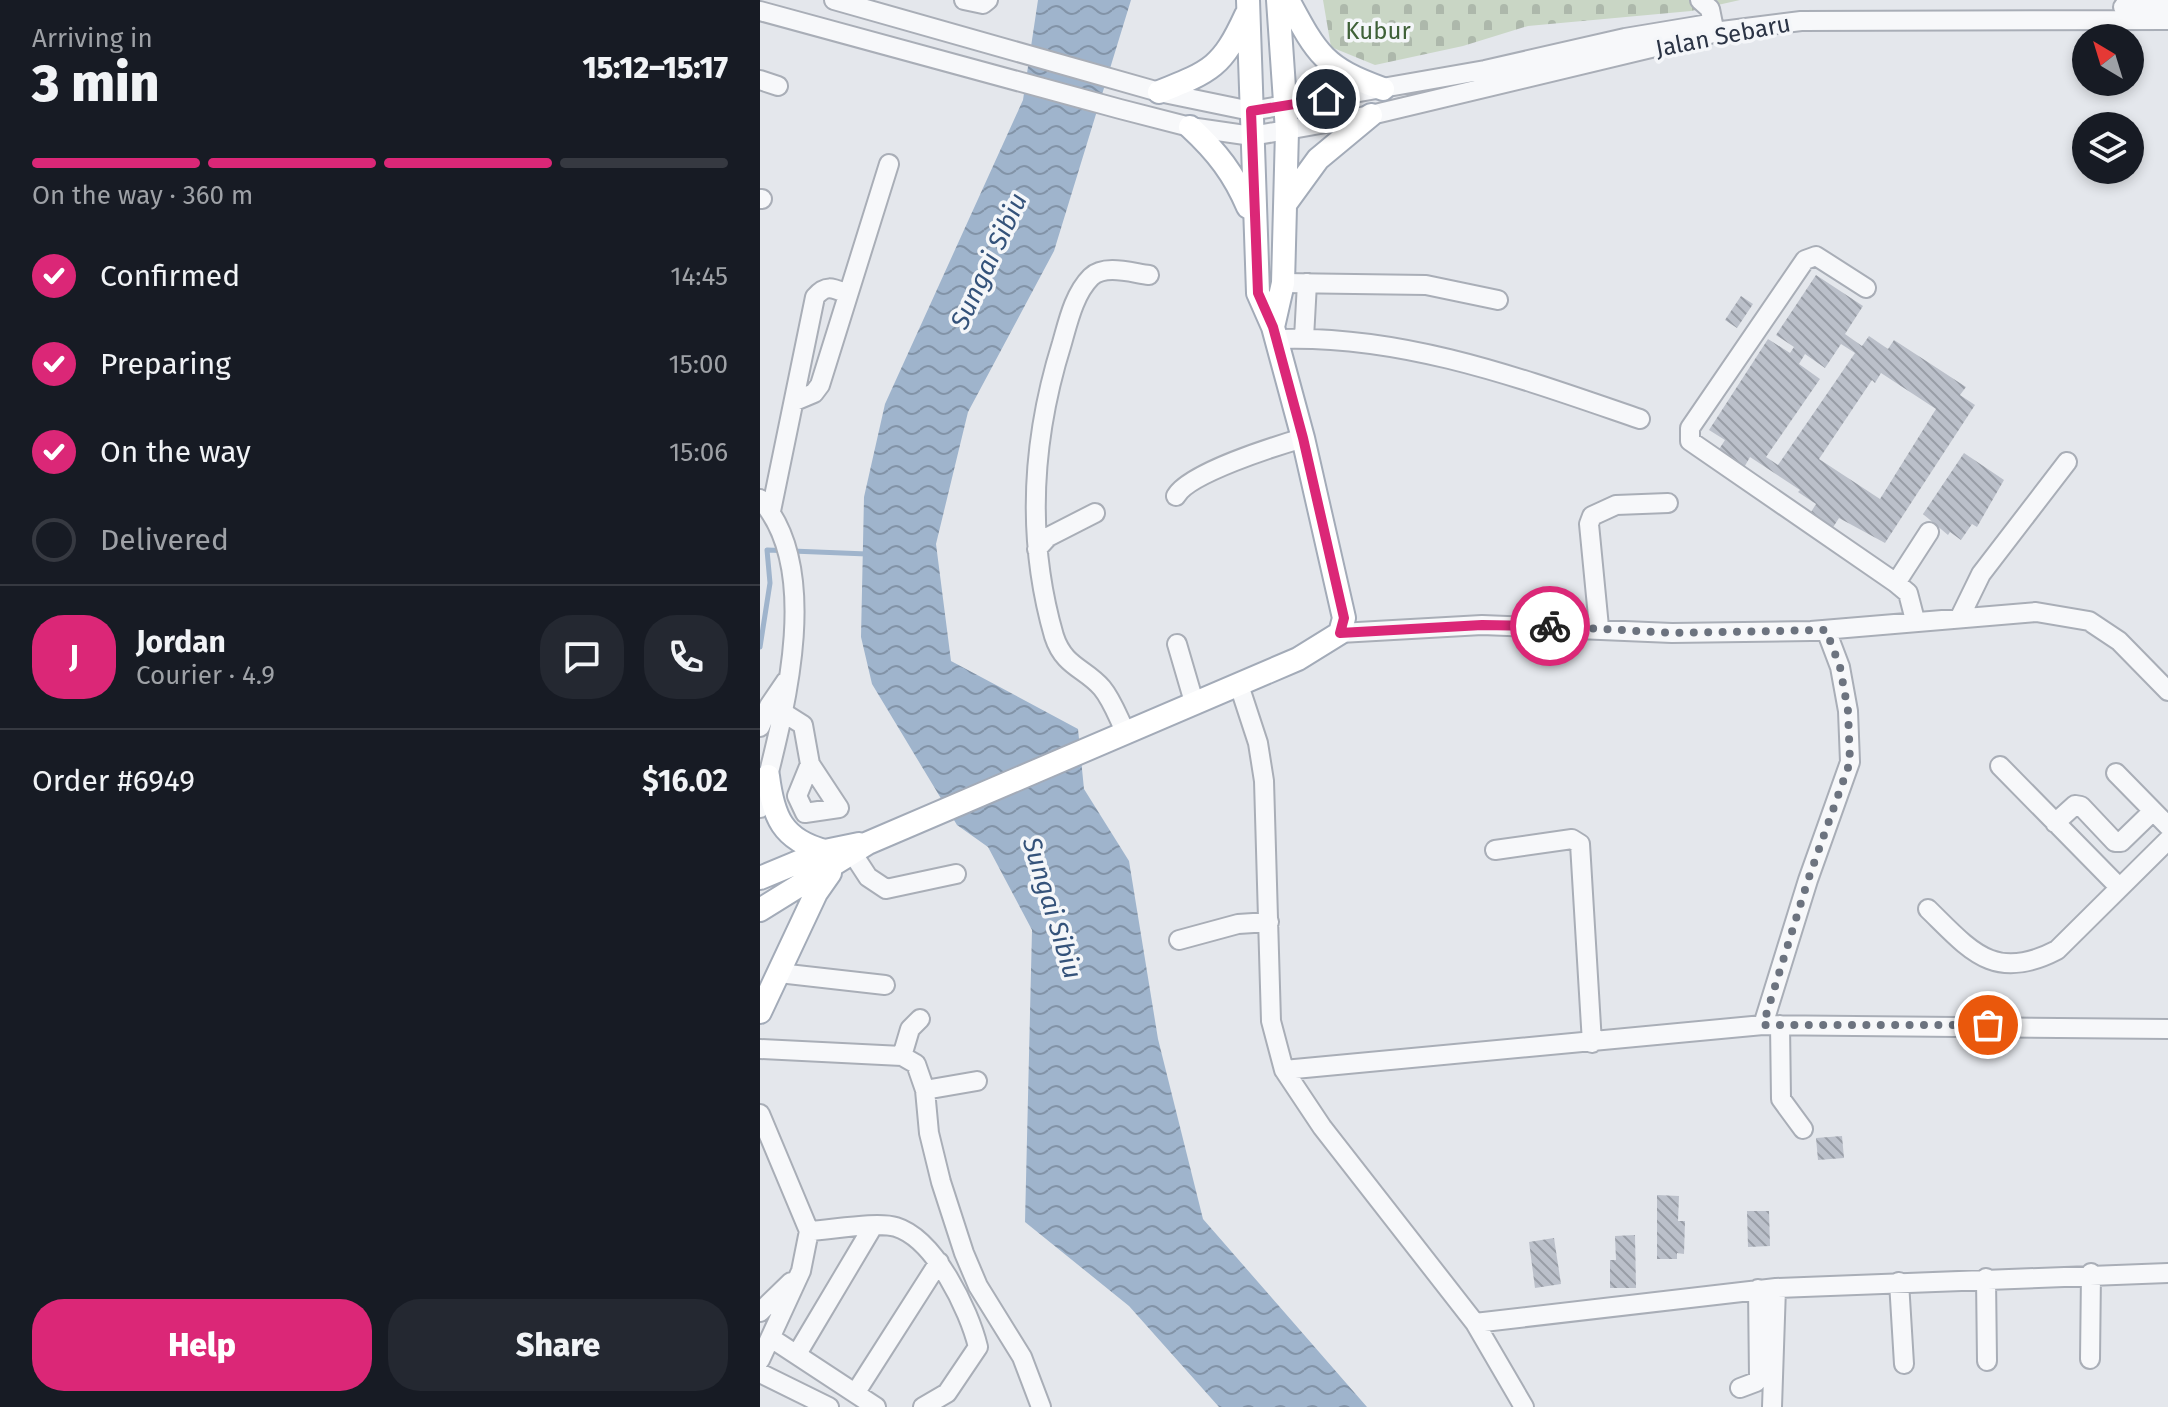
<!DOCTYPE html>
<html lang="en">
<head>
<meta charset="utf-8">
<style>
  :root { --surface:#171b24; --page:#242831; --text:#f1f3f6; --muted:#9ea1a6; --line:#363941; --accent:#db2777 }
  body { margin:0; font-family:"Fira Sans",sans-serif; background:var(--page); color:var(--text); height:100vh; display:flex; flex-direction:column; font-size:30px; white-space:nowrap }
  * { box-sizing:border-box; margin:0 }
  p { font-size:26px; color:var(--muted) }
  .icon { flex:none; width:44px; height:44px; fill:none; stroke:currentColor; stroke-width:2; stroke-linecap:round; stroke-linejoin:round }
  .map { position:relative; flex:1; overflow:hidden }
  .side { display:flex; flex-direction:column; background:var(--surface); width:760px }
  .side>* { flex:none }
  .needle { width:52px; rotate:322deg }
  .controls { position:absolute; left:1312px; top:24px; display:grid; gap:16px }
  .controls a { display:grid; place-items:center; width:72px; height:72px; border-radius:50%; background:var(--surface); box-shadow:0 4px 12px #0003; font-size:40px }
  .pin { position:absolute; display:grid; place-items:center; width:68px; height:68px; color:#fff; margin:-34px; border:4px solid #fff; border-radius:50%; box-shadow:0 2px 8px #0007 }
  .courier { position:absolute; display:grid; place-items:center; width:80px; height:80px; margin:-40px; border:6px solid #db2777; border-radius:50%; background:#fff; color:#222; box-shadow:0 2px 10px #0007 }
  .overview em { font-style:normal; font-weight:800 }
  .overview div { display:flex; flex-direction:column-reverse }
  .overview { display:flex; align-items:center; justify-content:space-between; height:136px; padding:0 32px }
  h1 { font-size:52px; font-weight:800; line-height:60px }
  .bar { display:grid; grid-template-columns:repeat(4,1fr); gap:12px 8px; align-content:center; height:96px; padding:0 32px }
  .bar i { height:10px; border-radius:6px; background:var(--line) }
  .bar .on { background:var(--accent) }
  .bar p { grid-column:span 4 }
  .line { display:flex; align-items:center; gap:20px; padding:0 32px; border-top:2px solid var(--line) }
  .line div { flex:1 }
  .round { display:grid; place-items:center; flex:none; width:84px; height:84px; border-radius:32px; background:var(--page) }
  ol { padding:0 32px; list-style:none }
  li { display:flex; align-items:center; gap:24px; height:88px }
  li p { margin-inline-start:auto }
  li .icon { padding:8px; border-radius:50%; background:var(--accent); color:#fff; stroke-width:4 }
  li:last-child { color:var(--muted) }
  li i { width:44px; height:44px; border:4px solid var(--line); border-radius:50% }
  .cta { display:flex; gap:16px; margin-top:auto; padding:16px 32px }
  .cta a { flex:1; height:92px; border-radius:32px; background:var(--accent); color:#fff; font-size:32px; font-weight:800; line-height:92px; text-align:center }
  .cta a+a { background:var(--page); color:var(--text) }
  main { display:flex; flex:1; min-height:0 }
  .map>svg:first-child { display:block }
  .cemetery { fill:url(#cemetery-stones) }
  .water { fill:url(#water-waves) }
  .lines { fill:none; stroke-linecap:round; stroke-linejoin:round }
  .stream { stroke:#9fb4cc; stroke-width:5 }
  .building { fill:url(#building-back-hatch); fill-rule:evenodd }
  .minor-casing { stroke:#a9aeb7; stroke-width:22 }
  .major-casing { stroke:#a3abb8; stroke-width:26 }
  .minor { stroke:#f7f8fa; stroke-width:18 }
  .major { stroke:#fff; stroke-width:22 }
  .done { stroke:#6c737f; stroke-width:8; stroke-dasharray:0 14.4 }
  .route { stroke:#db2777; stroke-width:10 }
  .labels { text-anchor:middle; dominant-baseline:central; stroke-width:7; stroke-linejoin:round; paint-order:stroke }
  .park-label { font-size:24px; fill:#3f6138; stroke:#f4f6f9 }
  .street-label { font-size:24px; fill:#2b3445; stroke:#f4f6f9 }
  .water-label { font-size:26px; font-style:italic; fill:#34527a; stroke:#f4f6f9 }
</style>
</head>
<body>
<main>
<section class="side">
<div class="overview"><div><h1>3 min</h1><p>Arriving in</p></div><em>15:12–15:17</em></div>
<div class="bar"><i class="on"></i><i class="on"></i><i class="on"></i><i></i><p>On the way · 360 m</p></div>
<ol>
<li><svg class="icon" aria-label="check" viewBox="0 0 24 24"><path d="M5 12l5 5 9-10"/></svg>Confirmed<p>14:45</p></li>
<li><svg class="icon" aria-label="check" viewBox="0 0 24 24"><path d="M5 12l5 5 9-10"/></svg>Preparing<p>15:00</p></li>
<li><svg class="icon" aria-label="check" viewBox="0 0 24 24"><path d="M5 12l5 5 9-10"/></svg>On the way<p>15:06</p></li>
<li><i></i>Delivered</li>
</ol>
<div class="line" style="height:144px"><b class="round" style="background:var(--accent);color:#fff">J</b><div><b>Jordan</b><p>Courier · 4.9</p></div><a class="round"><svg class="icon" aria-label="chat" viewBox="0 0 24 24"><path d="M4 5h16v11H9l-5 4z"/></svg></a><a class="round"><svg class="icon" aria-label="phone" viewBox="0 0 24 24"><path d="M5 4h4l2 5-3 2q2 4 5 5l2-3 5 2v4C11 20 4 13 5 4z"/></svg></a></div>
<div class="line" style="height:104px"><div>Order #6949</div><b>$16.02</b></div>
<div class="cta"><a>Help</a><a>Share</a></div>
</section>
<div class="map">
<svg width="1408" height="1407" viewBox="0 0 1408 1407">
  <defs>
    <pattern id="cemetery-stones" width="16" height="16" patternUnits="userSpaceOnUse" patternTransform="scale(2)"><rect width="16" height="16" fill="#c9d6c5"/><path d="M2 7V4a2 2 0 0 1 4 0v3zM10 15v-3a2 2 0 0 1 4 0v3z" fill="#adb8ab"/></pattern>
    <pattern id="water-waves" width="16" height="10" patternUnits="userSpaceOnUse" patternTransform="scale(2)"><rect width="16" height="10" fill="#9fb4cc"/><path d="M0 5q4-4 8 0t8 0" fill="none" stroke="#8293a7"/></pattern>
    <pattern id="building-back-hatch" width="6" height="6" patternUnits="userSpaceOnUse" patternTransform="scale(2)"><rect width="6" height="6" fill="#bbc0ca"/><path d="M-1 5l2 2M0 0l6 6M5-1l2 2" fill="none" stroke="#989da6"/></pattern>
  </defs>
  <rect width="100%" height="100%" fill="#e4e7ec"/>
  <path class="cemetery" d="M563,0H980L931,11L768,26L703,46L615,65L571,47Z"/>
  <path class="water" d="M278,0H371L294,251L208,412L176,544L191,661L318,729L324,789L369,861L398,1039L443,1219L607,1407H459L369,1306L265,1222L272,930L228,847L197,825L112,684L101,637L104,497L125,404L263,100Z"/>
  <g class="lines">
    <path class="stream" d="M0,647L10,583L7,550L107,554"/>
  </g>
  <path class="building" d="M1056,275L1103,306L1085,334L1102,346L1109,336L1128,349L1134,340L1206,387L1200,395L1215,405L1125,543L1079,518L1070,532L1048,517L1056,504L1038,492L1040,490L990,457L982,471L956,454L965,440L949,430L1008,339L1030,353L1034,347L1016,335ZM1081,344L1095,353L1018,465L1006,457L1060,379L1039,364L1045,354L1065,368ZM1121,373L1176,409L1120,499L1059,459L1112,380L1115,383Z
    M981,296L993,304L977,328L965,320Z
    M1204,453L1244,480L1217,527L1212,524L1201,540L1190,532L1188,535L1163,514Z
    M1082,1136L1084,1158L1058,1160L1056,1138Z
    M897,1195L919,1196L918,1221H925L924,1254L917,1253V1259H897Z
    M987,1211H1009L1010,1246L988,1247Z
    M875,1235L876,1288H850V1260H856L855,1236Z
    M794,1238L801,1284L775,1288L769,1242Z"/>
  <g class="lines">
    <defs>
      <path id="minor" d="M74,0L399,92L491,111L725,70L865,38L943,25
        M204,0L223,4L228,0
        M940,0L950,9L953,24
        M1363,7H1408
        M0,11L360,109L430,127L492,136L611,115L962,31L1041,21L1408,20
        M0,80L18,86
        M0,199H2
        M523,283L666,285L738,300
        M1106,288L1056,256L1045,260L930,428V441L1136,583L1148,593L1155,620
        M544,338L547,283
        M516,339C643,334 763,379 880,419
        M35,401L54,393L60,385L129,164
        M416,496C429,473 516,446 543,438
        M0,499C66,572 21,723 0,808
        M11,511L55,297C66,284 73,288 87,294
        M277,549L288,537L335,513
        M1136,583L1169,532
        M1200,617L1221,574L1307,462
        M839,627L829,524L832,516L856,505L908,503
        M580,633L722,625L912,633L1051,631L1276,612L1329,621L1359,641L1408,691
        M417,644L434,702
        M479,685L498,743L504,781L511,1021L524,1070L562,1127L715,1323L764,1407
        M24,713L43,725L50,764L79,808L45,813L37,796L50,764
        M0,727L9,706L26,681
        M365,731C358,717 352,700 342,688C325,668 304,667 294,636C266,539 272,439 302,343C308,322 314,294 331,277C345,264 372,273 389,275
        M1240,766L1359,887
        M1356,773L1408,826
        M1295,823L1315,805L1321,806L1355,842H1361L1393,811
        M735,850L812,839L820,844L832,1043
        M93,854L108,877L126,889L196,874
        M1168,909C1210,950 1234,983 1297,950L1408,840
        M419,940L478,924L509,922
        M19,973L125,985
        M1003,1025L1048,880L1090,762L1088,711L1080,667L1066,630
        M1020,1025L1021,1099L1043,1129
        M0,1049L142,1056L156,1064L165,1090L169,1133L181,1182L204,1253L218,1286L262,1357L281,1407
        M142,1056L150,1029L160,1019
        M524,1070L1003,1025L1408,1029
        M165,1090L217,1081
        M0,1114L49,1231L41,1271L0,1360
        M49,1231C71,1230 117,1221 136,1227C175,1239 209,1310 218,1347L187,1393L163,1407
        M1226,1278L1227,1361
        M1139,1282L1144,1364
        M0,1312L31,1282
        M715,1323L1016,1288L1408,1273
        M11,1338L116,1407
        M37,1354L112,1228
        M1330,1359L1331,1273
        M0,1373L69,1407
        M980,1388L996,1382L999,1377L998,1289
        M96,1392L179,1262
        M1012,1407L1016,1288"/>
      <path id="major" d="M528,0C557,54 564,68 623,89
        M399,92C452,71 462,67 486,15
        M430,127C457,152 474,174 488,207
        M526,203L558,159L611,115
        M513,327L523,283L527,131L518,0
        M8,776C13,816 22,840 65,851
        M0,878L65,851L99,844
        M0,910L108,843L538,659L580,633L584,618L543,438L513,327L498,293L488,0
        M0,1012L56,893L70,873"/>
    </defs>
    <use href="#minor" class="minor-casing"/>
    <use href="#major" class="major-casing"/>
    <use href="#minor" class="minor"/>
    <use href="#major" class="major"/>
  </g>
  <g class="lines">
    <path class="done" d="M790,626L912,633L1066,630L1080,667L1088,711L1090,762L1048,880L1003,1025H1228"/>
    <path class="route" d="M566,99L491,111L498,293L513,327L543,438L584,618L580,633L722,625L790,626"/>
  </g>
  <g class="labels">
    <g class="park-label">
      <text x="618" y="31">Kubur</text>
    </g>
    <g class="street-label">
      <text transform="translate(963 36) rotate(-11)">Jalan Sebaru</text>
    </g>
    <g class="water-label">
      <text transform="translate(229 261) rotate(-65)">Sungai Sibiu</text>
      <text transform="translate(292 908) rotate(73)">Sungai Sibiu</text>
    </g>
  </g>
</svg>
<div class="controls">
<a><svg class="needle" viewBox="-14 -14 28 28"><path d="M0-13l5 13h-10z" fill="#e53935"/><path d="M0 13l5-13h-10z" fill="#9ea1a6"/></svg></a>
<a><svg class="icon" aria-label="layers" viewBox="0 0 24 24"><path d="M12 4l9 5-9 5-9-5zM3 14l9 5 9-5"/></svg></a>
</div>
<div class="pin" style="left:1228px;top:1025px;background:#ea580c"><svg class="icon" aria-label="bag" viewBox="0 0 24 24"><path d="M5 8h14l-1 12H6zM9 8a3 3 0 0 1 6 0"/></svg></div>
<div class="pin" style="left:566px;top:99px;background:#1f2937"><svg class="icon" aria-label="home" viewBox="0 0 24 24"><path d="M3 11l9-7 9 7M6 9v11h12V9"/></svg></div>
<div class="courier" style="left:790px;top:626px"><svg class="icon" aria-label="bike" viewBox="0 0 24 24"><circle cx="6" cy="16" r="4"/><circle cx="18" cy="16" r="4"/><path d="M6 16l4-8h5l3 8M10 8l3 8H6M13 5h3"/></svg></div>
</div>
</main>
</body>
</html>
